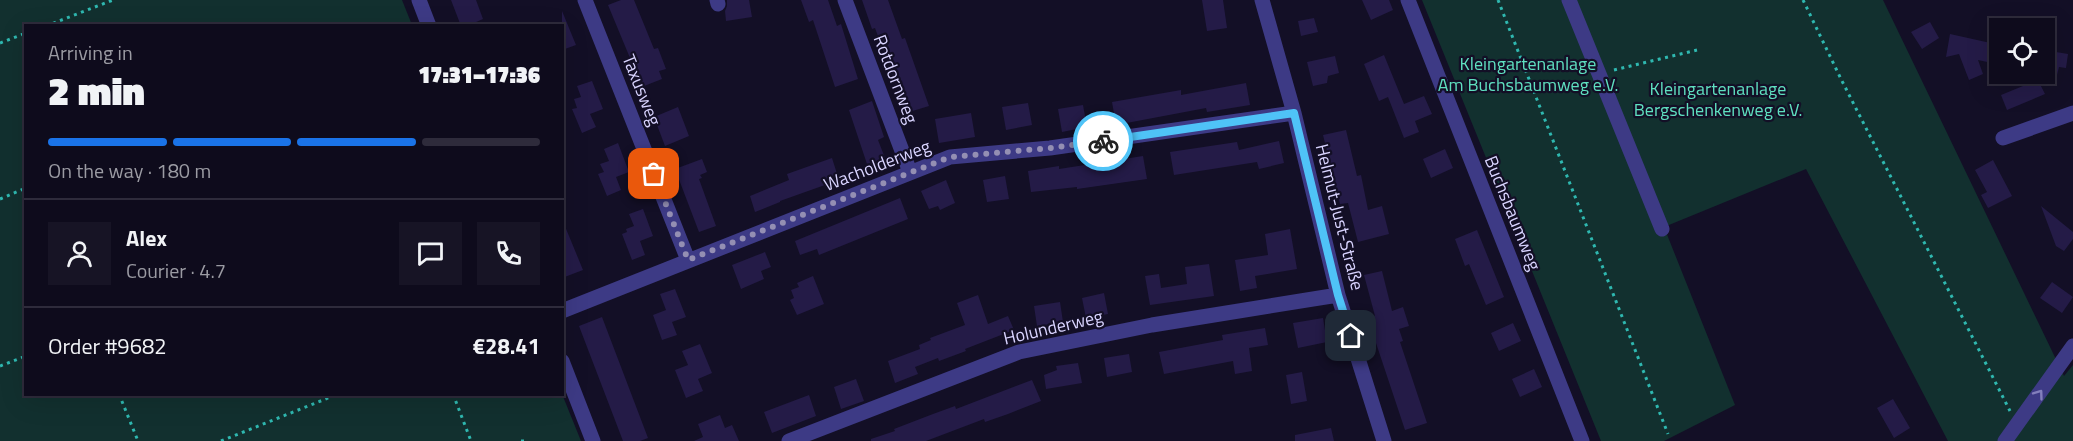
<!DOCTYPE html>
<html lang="en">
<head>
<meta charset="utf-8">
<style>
  :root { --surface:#0e0b1c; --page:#171425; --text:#f1f3f6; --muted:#9b9ba3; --line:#2e2b3b; --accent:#1a73e8 }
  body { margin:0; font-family:"Titillium Web",sans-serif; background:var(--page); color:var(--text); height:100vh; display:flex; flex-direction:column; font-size:22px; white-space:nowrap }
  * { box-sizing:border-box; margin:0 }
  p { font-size:20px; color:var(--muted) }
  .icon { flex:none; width:33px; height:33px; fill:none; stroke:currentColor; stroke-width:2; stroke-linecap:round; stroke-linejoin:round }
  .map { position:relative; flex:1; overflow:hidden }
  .details { position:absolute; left:24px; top:24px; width:540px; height:372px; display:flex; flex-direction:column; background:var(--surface); border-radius:0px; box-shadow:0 6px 24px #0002,0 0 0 2px var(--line) }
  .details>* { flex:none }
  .controls { position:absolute; left:1989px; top:18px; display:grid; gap:12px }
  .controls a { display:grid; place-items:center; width:66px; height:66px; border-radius:0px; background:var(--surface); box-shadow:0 6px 24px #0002,0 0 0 2px var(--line); font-size:30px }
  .pin { position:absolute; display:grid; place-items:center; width:51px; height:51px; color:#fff; margin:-26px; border-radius:12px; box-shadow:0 3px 9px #0006 }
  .courier { position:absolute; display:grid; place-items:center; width:60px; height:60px; margin:-30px; border:4px solid #4fc3f7; border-radius:50%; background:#fff; color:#222; box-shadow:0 2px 8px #0007 }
  .summary em { font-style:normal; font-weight:800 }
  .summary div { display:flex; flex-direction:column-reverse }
  .summary { display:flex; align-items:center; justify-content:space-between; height:102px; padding:0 24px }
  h1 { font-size:39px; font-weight:800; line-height:45px }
  .bar { display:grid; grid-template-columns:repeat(4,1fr); gap:9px 6px; align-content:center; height:72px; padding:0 24px }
  .bar i { height:8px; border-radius:4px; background:var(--line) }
  .bar .on { background:var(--accent) }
  .bar p { grid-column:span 4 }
  .line { display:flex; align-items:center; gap:15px; padding:0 24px; border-top:2px solid var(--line) }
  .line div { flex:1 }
  .round { display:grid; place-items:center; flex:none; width:63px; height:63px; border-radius:0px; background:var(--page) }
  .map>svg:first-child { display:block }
  .green { fill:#12302f }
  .building { fill:#241b47 }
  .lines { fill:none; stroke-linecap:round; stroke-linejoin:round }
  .path { stroke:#2fb8b0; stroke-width:3; stroke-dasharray:3 4.5; stroke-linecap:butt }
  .minor { stroke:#3d3a85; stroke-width:15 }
  .oneway { stroke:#837fbc }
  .done { stroke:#948fb3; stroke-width:6; stroke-dasharray:0 10.8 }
  .route { stroke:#4fc3f7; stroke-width:8 }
  .labels { text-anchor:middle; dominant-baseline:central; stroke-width:4.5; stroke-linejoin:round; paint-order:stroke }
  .park-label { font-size:18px; fill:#5fe0c0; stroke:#130f26 }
  .street-label { font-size:18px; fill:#d9d4ff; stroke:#130f26 }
</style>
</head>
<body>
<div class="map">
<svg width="2073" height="441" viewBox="0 0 2073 441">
  <rect width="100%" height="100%" fill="#130f26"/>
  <path class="green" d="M0,0H402L412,25L26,26V394H562L581,441H0Z
    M1422,0H1883L2064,376L2073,365V441H1948L1806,169L1664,227L1735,405L1664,441H1601Z"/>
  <path class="building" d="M451,0H476L483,19L467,26H461Z
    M621,0H634L654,49L658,48L666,69L659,71L662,79L639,88L628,59L630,58L608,5Z
    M727,0H749L752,17L726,21L725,11L727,6Z
    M801,0H828L837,26L841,24L858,79L835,87L813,20L809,22Z
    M862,0H888L902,39L905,38L929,106L906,113L875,28L872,29Z
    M1202,0H1223L1227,28L1207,31Z
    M1362,0H1389L1393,10L1371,20Z
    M562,11L576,45L562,50Z
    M1314,18L1318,32L1301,36L1298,21Z
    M1930,22L1939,38L1922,49L1911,32Z
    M1950,34L1995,44L1992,63L1978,60L1983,74L1969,80L1959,54L1946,57Z
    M2044,50L2068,54L2066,68L2059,67L2057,75L2044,73Z
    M1384,55L1404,104L1424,96L1432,114L1415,121L1419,132L1404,138L1388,97L1379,101L1364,64Z
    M1335,56L1339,73L1328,76L1327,83L1313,86L1307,62Z
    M2038,80L2045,94L2007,110L2001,95Z
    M592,81L603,109L590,114L596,127L582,133L572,109L577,108L574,99L581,97L577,86Z
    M1246,83L1250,105L1207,112L1206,108L1116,125L1112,102L1181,90V95Z
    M872,101L884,137L878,140L885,158L867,164L849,110Z
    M1028,103L1032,125L1006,130L1002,107Z
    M1083,105L1087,127L1062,132L1058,109Z
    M678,107L689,136L665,146L654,117Z
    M971,113L975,137L939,143L935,119Z
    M1346,130L1357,176L1361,175L1368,210L1382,206L1389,234L1358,242L1348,203L1340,204L1323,135Z
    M1279,141L1284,163L1259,169L1257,162L1174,175L1170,152L1237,142L1239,150Z
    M618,143L629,172L616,177L621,190L607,196L598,174L604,172L600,164L609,161L604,149Z
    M1445,149L1453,168L1431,178L1423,159Z
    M1143,156L1147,179L1077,189V187L1031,192L1028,171L1059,166V169Z
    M832,158L839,180L780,201V202L755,212L750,196L789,180L787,174Z
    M702,159L707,172L700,175L702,178L699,179L716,226L699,232L675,169Z
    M1993,160L2012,196L1988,208L1981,195L1987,192L1975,170Z
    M1005,176L1009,199L987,202L983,180Z
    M946,180L955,203L940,210L938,206L929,209L921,191Z
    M900,198L908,219L819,255L817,249L800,255L795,241Z
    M2041,206L2073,232V239L2064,251L2056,246Z
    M643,209L653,236L640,241L645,255L632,260L622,234L627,232L626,229L634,226L629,214Z
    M562,219L583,270L562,278Z
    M1290,229L1297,269L1255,276L1257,288L1240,291L1235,260L1268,255L1265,234Z
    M1477,230L1504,297L1486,305L1469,264L1465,266L1455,239Z
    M765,252L771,267L761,271L764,279L741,289L732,265Z
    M1209,264L1214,296L1150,305L1145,276L1159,274L1161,288L1187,284L1185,267Z
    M1382,271L1392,311L1403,307L1409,326L1399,329L1403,341L1400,342L1427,423L1405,430L1368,319L1375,316L1364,275Z
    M813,276L824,304L797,315L790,300L794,298L791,290L799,287L797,283Z
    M2052,282L2073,297L2062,313L2040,298Z
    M675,289L686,317L672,322L677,335L662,340L653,315L666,310L660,294Z
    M1104,293L1108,314L1086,318L1082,298Z
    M978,295L988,324L1008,316L1014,330L965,349L966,351L939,361L938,358L915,367L918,374L895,383L888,361L920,349L919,345L931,340L930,338L965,325L957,303Z
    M1060,302L1063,322L1037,326L1034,306Z
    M602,317L648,438L640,441H623L579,326Z
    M1323,318L1327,342L1298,348L1293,323Z
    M1513,323L1521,341L1499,351L1491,333Z
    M1265,328L1268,345L1249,348L1252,371L1235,374L1233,361L1164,374L1159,352L1223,340L1222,335Z
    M700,344L712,373L698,379L703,391L686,398L675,370L688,365L682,351Z
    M1129,354L1132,372L1107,377L1104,358Z
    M1078,363L1082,383L1046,389L1044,375L1057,370L1056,366Z
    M1534,369L1542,387L1520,397L1512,379Z
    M1302,372L1307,401L1291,404L1286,375Z
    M856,379L864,401L841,409L834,387Z
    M1032,380L1041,401L1008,414L985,422L984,419L926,441H871V439L895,431L894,429L933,414L955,406L956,409Z
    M809,395L816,416L772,433L764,412Z
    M1893,399L1910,428L1894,438L1877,408Z
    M720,415L725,428L732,425L739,441H694L703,437L698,424Z
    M1331,428L1334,441H1295V435Z"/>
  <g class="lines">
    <path class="path" d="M1498,0L1668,434
      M1803,0L1841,79L2010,411
      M46,26L113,0
      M0,43L26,33
      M1614,70L1697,50
      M0,199L26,188
      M0,366L26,356
      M119,394L138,441
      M453,394L471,441
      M221,441L338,394
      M521,441H524"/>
    <path class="minor" d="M419,0L429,26
      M585,0L688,260
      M717,0L718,4
      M845,0L910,172
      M1262,0L1294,113L1338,295L1384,441
      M1408,0L1582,441
      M1569,0L1662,229
      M2003,138L2073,113
      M562,311L950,157L1050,148L1294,113
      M562,361L593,441
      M789,441L1019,352L1152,325L1338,295
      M2005,441L2073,346"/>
  </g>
  <defs><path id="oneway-chevron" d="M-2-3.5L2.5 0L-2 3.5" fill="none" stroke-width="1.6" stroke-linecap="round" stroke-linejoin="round" transform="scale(1.5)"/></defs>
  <use class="oneway" href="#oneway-chevron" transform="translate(2039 394) rotate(-54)"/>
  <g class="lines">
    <path class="done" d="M654,174L688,260L950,157L1050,148L1103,141"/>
    <path class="route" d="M1103,141L1294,113L1338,295L1351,336"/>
  </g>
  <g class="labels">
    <g class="park-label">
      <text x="1528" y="63">Kleingartenanlage<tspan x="1528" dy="21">Am Buchsbaumweg e.V.</tspan></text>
      <text x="1718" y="88">Kleingartenanlage<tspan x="1718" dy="21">Bergschenkenweg e.V.</tspan></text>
    </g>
    <g class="street-label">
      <text transform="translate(896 79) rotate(69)">Rotdornweg</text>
      <text transform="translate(642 90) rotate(68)">Taxusweg</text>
      <text transform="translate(877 165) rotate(-21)">Wacholderweg</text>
      <text transform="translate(1513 213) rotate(68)">Buchsbaumweg</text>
      <text transform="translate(1340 217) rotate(76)">Helmut-Just-Straße</text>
      <text transform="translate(1053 327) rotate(-13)">Holunderweg</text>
    </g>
  </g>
</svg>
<div class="controls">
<a><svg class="icon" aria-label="locate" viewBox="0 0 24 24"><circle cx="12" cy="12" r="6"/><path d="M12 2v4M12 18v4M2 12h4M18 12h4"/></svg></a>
</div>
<div class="pin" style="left:654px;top:174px;background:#ea580c"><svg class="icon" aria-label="bag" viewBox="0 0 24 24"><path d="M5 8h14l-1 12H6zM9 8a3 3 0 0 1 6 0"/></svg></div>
<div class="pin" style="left:1351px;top:336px;background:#1f2937"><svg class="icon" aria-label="home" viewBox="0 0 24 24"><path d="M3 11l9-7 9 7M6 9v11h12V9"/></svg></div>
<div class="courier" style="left:1103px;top:141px"><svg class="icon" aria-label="bike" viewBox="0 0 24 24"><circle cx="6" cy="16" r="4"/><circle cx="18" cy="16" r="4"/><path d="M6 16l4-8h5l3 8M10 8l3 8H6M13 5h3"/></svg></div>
<section class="details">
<div class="summary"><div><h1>2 min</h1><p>Arriving in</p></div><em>17:31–17:36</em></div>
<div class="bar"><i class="on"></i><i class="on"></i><i class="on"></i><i></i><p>On the way · 180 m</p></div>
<div class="line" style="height:108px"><a class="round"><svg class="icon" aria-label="person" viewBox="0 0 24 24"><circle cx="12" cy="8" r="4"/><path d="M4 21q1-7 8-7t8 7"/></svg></a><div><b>Alex</b><p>Courier · 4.7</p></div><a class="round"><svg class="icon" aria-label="chat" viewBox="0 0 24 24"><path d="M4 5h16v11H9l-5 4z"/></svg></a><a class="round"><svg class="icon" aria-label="phone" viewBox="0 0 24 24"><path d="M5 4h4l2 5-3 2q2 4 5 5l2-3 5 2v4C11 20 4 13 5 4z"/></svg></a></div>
<div class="line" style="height:78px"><div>Order #9682</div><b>€28.41</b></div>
</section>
</div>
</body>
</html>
